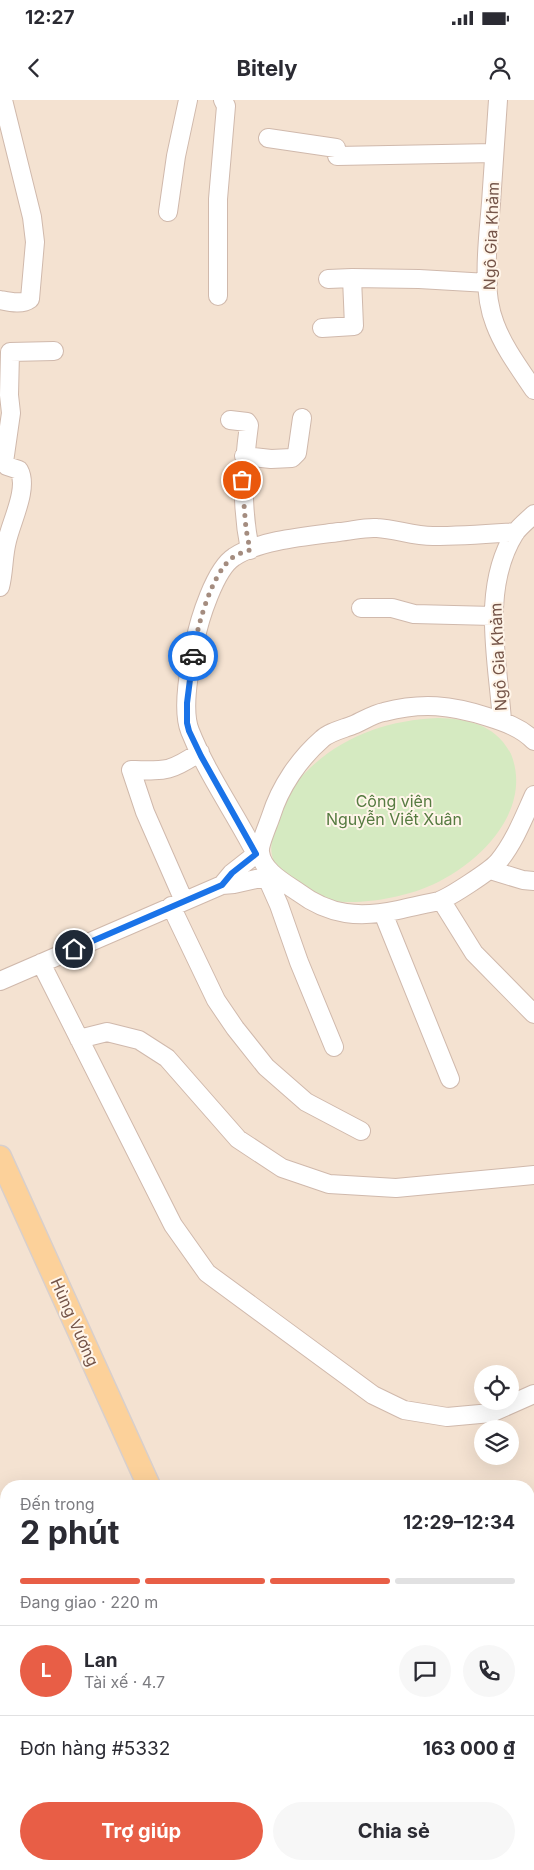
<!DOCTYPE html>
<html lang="vi">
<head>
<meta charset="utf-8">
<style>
  :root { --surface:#fff; --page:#f7f7f7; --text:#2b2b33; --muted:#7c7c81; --line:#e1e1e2; --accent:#e85e46 }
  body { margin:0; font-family:Inter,sans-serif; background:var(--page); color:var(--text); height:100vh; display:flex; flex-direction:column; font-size:19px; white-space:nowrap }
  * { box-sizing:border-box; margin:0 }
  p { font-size:16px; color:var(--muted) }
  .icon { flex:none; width:28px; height:28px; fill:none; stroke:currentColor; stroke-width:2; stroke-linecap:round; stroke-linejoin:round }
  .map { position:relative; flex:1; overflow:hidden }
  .side { position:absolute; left:0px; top:1380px; width:535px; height:390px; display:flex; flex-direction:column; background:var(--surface); border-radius:20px 20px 0 0; box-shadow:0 5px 20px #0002 }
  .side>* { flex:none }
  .controls { position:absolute; left:474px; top:1265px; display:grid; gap:10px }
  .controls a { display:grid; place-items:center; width:45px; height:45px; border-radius:50%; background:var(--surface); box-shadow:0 5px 20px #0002; font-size:25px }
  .pin { position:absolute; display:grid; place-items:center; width:42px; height:42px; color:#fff; margin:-21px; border:2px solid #fff; border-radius:50%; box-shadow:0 1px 5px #0007 }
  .courier { position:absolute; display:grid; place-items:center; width:50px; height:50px; margin:-25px; border:4px solid #1a73e8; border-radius:50%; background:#fff; color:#222; box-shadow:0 1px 6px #0007 }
  .head em { font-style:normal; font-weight:700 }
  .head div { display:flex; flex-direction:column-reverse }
  .head { display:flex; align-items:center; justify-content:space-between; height:85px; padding:0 20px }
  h1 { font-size:32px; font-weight:700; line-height:38px }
  .bar { display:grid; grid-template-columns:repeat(4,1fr); gap:8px 5px; align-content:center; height:60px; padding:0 20px }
  .bar i { height:6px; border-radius:4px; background:var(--line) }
  .bar .on { background:var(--accent) }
  .bar p { grid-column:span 4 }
  .line { display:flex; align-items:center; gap:12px; padding:0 20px; border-top:1px solid var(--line) }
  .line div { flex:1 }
  .round { display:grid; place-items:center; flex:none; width:52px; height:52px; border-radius:26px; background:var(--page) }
  .primary-button { display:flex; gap:10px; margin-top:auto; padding:10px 20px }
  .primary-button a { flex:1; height:58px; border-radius:30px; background:var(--accent); color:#fff; font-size:20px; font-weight:700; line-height:58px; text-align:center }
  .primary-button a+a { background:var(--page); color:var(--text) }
  .status { display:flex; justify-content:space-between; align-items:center; height:35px; padding:0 25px; background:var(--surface); direction:ltr }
  .status svg { height:14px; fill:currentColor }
  header { display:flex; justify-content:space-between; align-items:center; height:65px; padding:0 20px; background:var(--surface); font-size:22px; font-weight:700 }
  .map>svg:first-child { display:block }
  .residential { fill:#f4e2d1; fill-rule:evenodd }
  .green { fill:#d5eac1 }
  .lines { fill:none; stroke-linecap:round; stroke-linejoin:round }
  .minor-casing { stroke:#d0b9ac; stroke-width:20 }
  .major-casing { stroke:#d8cfcc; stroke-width:25 }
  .minor { stroke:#fff; stroke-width:18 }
  .major { stroke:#fcd19a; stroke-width:22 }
  .done { stroke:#a48c7f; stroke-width:5; stroke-dasharray:0 9 }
  .route { stroke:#1a73e8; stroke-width:6 }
  .labels { text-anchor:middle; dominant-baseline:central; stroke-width:4; stroke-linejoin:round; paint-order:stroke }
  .street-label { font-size:16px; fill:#755549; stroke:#fff5e9 }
  .park-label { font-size:16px; fill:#567b41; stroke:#fff5e9 }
</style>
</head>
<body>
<div class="status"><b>12:27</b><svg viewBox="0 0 49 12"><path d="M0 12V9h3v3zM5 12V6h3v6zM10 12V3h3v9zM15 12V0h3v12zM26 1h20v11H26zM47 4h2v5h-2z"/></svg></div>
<header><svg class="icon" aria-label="back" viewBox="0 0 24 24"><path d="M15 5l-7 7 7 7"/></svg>Bitely<svg class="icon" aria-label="person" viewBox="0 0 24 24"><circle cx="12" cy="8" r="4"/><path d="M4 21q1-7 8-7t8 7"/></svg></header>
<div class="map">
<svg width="534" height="1770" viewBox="0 0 534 1770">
  <rect width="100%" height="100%" fill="#fcf1e3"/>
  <path class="residential" d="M0,0H534V1770H0ZM482,1274H510V1301H482ZM482,1329H510V1356H482ZM6,1386H529V1764H6Z"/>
  <path class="green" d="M438,618C468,619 495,624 511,654C534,712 476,767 427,787C399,799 346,808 316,797C309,794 287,776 280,770C267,757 271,739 276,724C279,715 281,704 286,695C290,687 299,679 305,673C341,636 388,620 438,618Z"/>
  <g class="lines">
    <defs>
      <path id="minor" d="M498,0C496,34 493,69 491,103C488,140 481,189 495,224C504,248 520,269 534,290
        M268,38L336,48L337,56L494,53
        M168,112L176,56L188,0
        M328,179L352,178
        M218,196V99L226,6L223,0
        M0,200C10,202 22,205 30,199L35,142L32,117L3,0
        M322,228L354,226L352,178L419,179L488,183
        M230,320L247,322L249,325C243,370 241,405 250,450
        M244,356L271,359L292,358L297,353L302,318
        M0,487C4,472 3,456 7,441C11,422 29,388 19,370L7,366L4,362L11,313L9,295L10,252L54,251
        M361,508H392L414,514L493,516
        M502,621C498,560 480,489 515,433C520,426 528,420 534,414
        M534,641C522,628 504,622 488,617C451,605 422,602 384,612C373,614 363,621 353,625C343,629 329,632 322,639C299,659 280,687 271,716C268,725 259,745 260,752C262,771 285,783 298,792C330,816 360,818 398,810C411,807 425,804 439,801C450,797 490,771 498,762C514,743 524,717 534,695
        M256,754C235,713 207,674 190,631C181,609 190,565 195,542C199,520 215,469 234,457C259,440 309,436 339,432C352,431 364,427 377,428C396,429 413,436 433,436C460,436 488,434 516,432
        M490,770L523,780L534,781
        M267,778L279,805L299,862L334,947
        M222,785L232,773L260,751
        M441,800L474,853L534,914
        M184,801L145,712L131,670C166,671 170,672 200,652
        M171,806L216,900L235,928L266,967L306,1002L361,1031
        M383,813L450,979
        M41,863L173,1125L207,1173L373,1295L404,1310L447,1317L491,1313L534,1294
        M0,881L222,785L234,784L274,775
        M79,939L107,932L139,940L167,958L238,1039L282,1068L329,1084L396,1088L534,1075
        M0,1682L6,1689
        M529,1690L534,1704
        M529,1748L534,1742
        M73,1764L79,1770
        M332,1770V1764
        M382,1770L386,1764
        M510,1770L516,1764"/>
      <path id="major" d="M0,1057L149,1386
        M450,1764L458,1770"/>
    </defs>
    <use href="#minor" class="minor-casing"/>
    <use href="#major" class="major-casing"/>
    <use href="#minor" class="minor"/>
    <use href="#major" class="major"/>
  </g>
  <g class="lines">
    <path class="done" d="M193,556C196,530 211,474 232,458C237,454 244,452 250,450L246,429L242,380"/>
    <path class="route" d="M74,849L222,785L232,773L256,754L201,656L189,631L187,623V603L193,556"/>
  </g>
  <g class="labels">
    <g class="street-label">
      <text transform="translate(491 136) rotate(-88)">Ngô Gia Khảm</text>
      <text transform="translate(498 557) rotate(-93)">Ngô Gia Khảm</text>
      <text transform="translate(75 1222) rotate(66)">Hùng Vương</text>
    </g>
    <g class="park-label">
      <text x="394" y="701">Công viên<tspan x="394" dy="18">Nguyễn Viết Xuân</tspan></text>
    </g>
  </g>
</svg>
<div class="controls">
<a><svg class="icon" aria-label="locate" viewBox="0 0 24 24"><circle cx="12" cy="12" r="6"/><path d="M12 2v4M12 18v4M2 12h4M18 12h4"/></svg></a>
<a><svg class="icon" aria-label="layers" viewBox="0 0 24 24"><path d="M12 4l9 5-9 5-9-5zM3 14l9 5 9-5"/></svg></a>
</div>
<div class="pin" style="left:242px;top:380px;background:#ea580c"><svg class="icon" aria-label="bag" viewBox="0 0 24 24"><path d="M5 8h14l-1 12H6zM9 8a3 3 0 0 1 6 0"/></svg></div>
<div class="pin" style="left:74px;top:849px;background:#1f2937"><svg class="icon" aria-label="home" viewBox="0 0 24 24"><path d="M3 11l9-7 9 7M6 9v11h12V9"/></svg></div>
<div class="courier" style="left:193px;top:556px"><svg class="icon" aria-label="car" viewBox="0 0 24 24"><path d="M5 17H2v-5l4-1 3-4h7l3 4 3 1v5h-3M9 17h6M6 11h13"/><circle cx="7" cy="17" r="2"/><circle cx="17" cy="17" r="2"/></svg></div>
<section class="side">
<div class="head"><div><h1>2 phút</h1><p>Đến trong</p></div><em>12:29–12:34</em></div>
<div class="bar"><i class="on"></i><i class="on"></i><i class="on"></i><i></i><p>Đang giao · 220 m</p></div>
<div class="line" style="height:90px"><b class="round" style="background:var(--accent);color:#fff">L</b><div><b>Lan</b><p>Tài xế · 4.7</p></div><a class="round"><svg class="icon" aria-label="chat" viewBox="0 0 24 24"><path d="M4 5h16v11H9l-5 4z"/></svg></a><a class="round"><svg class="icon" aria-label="phone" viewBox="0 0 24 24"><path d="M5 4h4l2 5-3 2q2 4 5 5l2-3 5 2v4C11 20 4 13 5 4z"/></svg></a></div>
<div class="line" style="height:65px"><div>Đơn hàng #5332</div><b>163 000 ₫</b></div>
<div class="primary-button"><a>Trợ giúp</a><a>Chia sẻ</a></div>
</section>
</div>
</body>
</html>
